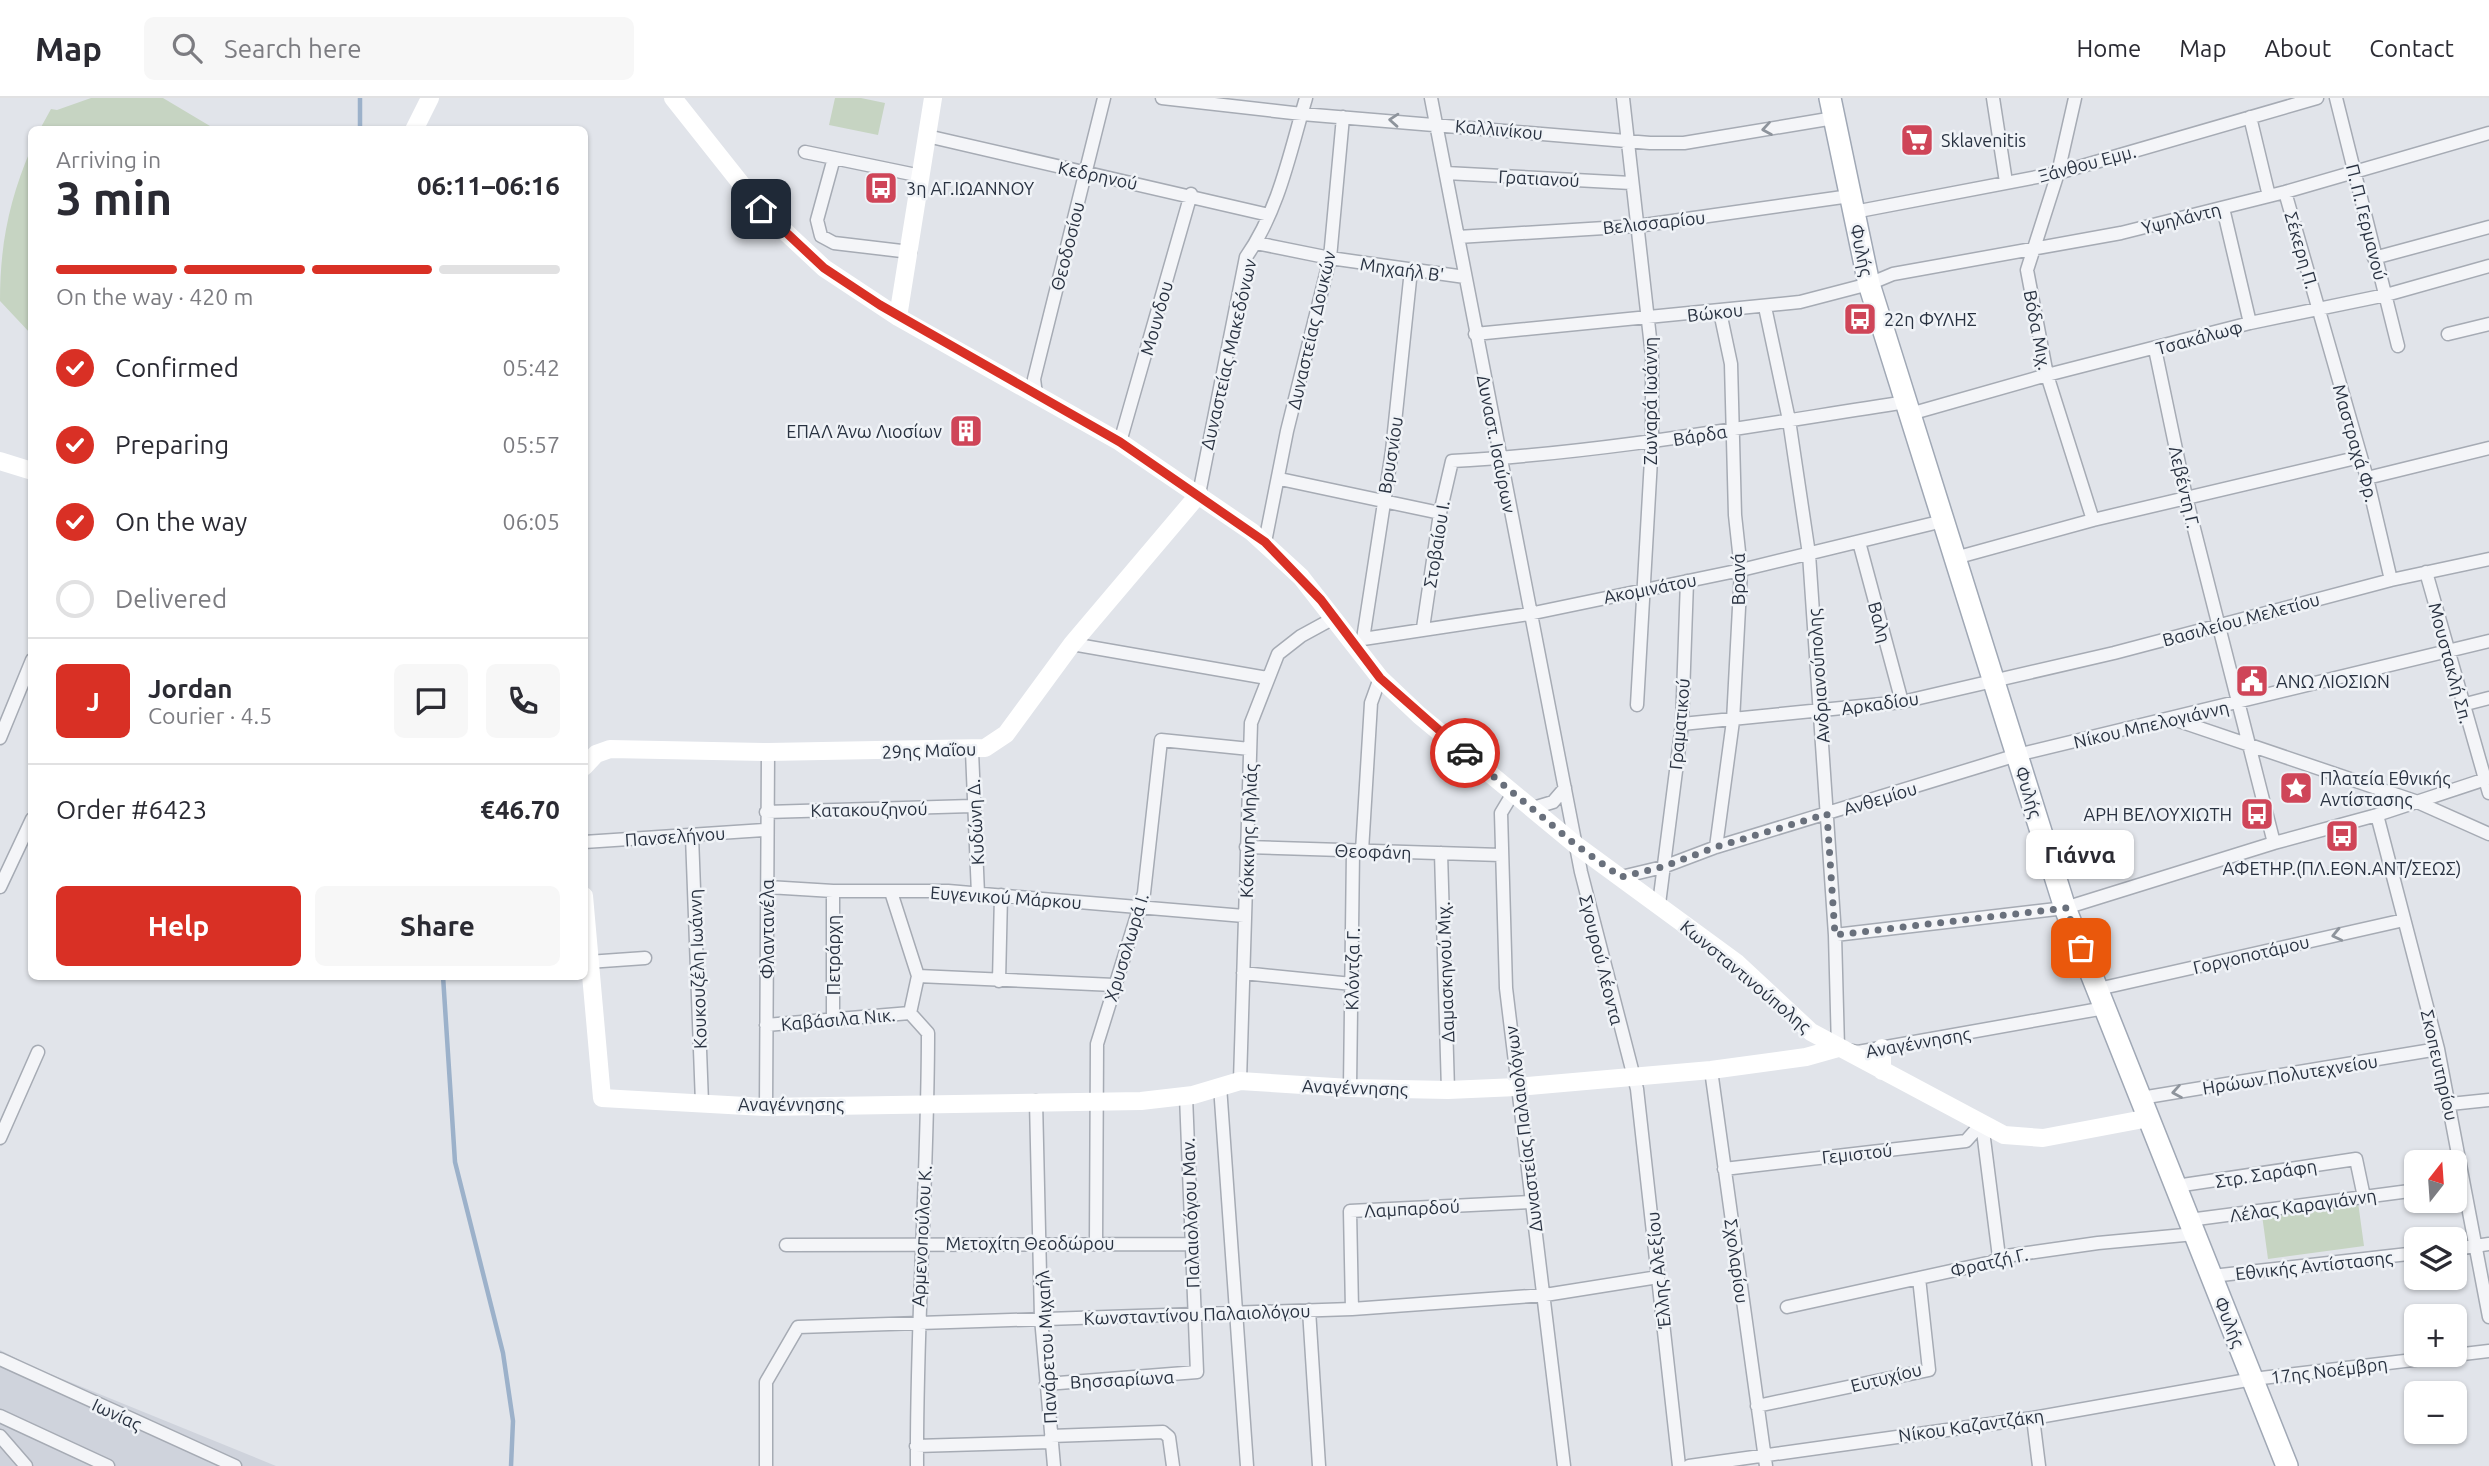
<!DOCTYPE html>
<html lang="en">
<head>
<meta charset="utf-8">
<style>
  :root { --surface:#fff; --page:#f7f7f7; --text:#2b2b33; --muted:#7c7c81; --line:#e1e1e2; --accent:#d93025 }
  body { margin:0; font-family:Ubuntu,sans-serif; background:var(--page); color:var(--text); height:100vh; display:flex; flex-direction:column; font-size:26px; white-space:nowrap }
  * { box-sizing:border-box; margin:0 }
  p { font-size:23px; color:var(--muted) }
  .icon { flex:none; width:38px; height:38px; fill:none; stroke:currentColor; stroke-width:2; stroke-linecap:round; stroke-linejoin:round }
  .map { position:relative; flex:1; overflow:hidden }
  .side { position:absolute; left:28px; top:28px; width:560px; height:854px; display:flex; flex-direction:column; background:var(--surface); border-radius:10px; box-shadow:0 2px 5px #0004 }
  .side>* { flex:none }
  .needle { width:46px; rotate:17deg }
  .buttons { position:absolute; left:2404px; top:1052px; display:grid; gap:14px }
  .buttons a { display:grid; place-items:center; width:63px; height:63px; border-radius:10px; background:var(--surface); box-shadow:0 2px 5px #0004; font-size:35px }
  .pin { position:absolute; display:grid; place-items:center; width:60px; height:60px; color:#fff; margin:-30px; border-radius:14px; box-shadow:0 4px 10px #0006 }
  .courier { position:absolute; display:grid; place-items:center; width:70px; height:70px; margin:-35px; border:5px solid #d93025; border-radius:50%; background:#fff; color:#222; box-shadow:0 2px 9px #0007 }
  .bubble { position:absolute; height:49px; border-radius:10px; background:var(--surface); box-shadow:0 2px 5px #0004; font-size:23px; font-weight:600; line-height:49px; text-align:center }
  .overview em { font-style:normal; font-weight:600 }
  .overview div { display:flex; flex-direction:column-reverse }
  .overview { display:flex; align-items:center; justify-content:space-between; height:119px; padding:0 28px }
  h1 { font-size:46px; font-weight:600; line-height:52px }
  .bar { display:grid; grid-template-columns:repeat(4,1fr); gap:10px 7px; align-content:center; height:84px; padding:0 28px }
  .bar i { height:9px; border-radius:5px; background:var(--line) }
  .bar .active { background:var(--accent) }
  .bar p { grid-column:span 4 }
  .line { display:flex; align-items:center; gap:18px; padding:0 28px; border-top:2px solid var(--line) }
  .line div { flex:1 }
  .round { display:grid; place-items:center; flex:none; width:74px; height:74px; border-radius:10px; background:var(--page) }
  ol { padding:0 28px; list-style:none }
  li { display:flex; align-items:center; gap:21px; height:77px }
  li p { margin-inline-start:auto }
  li .icon { padding:7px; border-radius:50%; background:var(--accent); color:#fff; stroke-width:4 }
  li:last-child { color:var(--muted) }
  li i { width:38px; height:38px; border:4px solid var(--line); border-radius:50% }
  .action { display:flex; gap:14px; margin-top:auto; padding:14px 28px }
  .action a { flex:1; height:80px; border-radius:10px; background:var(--accent); color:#fff; font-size:28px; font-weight:600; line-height:80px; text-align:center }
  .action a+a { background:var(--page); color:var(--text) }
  header { display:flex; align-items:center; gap:42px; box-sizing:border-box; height:98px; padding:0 35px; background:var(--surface); border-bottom:2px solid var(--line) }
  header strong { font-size:33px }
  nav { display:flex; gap:38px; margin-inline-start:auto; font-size:24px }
  .search { width:490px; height:63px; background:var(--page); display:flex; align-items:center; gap:18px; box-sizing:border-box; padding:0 24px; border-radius:10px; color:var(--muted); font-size:26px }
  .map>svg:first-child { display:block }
  .built { fill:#cfd3dc }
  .green { fill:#c6d4c2 }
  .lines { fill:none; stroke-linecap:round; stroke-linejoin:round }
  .stream { stroke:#9cb1ca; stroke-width:4.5 }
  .street-casing { stroke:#a6abb4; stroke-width:15 }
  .primary-casing { stroke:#a0a8b5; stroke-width:24 }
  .street { stroke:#f4f5f8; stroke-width:12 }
  .secondary { stroke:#fff; stroke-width:18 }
  .primary { stroke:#fff; stroke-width:21 }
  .oneway { stroke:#8e949c }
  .done { stroke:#69707c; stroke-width:7; stroke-dasharray:0 12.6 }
  .route { stroke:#d93025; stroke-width:9 }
  .labels { text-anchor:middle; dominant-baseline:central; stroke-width:5; stroke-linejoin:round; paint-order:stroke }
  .street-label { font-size:18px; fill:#293241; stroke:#f0f3f7 }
  .poi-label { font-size:18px; fill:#293241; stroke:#f0f3f7; text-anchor:start }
</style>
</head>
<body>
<header>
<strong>Map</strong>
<div class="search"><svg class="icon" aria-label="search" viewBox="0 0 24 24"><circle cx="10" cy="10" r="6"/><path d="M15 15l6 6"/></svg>Search here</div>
<nav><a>Home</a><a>Map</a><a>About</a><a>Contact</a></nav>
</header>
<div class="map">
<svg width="2489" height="1368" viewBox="0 0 2489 1368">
  <rect width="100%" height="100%" fill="#e1e4ea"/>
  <path class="built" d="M0,1252L33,1269L276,1368H0Z"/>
  <path class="green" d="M91,0H163L215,31H40L51,11L57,12Z
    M835,0H861L885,5L878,37L829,27Z
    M31,51V236L0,203C0,147 9,102 31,51Z
    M2358,1104L2364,1148L2268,1161L2262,1117Z"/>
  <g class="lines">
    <path class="stream" d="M360,0V32
      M443,878L455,1064L503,1255L513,1323L511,1368"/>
    <defs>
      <path id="street" d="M1162,0L1302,16L1650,45H1684L1834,20
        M1431,0L1581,774L1637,991L1679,1368
        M1623,0L1652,258V344L1637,607
        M1993,0L2006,84
        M2075,0L2058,75L2027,172L2047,277L2093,422
        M2336,0L2398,248
        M2250,19L2269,98
        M927,38L1269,117
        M805,54L921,78
        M834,60L817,122L821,138L834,145L910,154
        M1446,75L1631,85
        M2285,94L2367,380L2391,482
        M2223,110L2250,225
        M1854,114L2058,75L2317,0
        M1458,139L1637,128L1850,98
        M1256,145L1330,160L1465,179
        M2374,160L2489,129
        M1765,209L1789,322L1809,456L1835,837L1838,950L1858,954L2105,910
        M1475,236L1800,204L1869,186L1893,176L2121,135L2285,94L2489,35
        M2448,236L2489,226
        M2155,251L2186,399L2274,745
        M1036,296L1034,281L1104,0
        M1910,316L2047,277L2250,225L2386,197L2489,168
        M1120,344L1191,96
        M2367,380L2489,350
        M1280,381L1440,415
        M1199,396L1246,159C1279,112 1290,54 1306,0
        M1265,444L1287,333L1330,160L1343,19
        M1859,444L1902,604
        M1955,460L2093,422L2360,359
        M2426,474L2489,695
        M1423,530L1440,415L1452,363C1605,355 1755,327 1906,304
        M1363,541L1392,353L1411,172
        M1072,546L1267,580
        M1356,548L1363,541L1529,516L1741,472L1943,423
        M2462,607L2489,600
        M2170,620L2415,703L2489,736
        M1682,626L1902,604L2114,555L2391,482L2489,461
        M0,640L32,562
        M972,653L978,796
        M1513,695L1501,715L1506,890L1564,1368
        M1533,710L1553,704L1565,690
        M766,714L972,708
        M2377,717L2438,951L2489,1219
        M692,738L702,1005
        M584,744L765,732
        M1246,749L1501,757
        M1716,749L1733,623L1741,472L1735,417L1731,266L1720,214
        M1362,753L1371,605L1380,580
        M1441,755L1448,992
        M1621,779L1663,769L1716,749L2017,657L2489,543
        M0,789L32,721
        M768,789L833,793H948L1244,818
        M891,794L918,878L910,915
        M1659,806L1682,626L1687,483
        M1835,837L2065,810L2274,745L2377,717L2489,680
        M588,864L645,860
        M1243,875L1352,886
        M918,878L1114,887
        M999,883L1001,797
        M2098,891L2404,822
        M910,915L928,935C928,1079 916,1223 917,1368
        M833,921V793
        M766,927L910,915
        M1711,972L1766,1368
        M1240,983L1251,625L1278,556L1301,538L1334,520
        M1220,988L1247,1368
        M1350,990L1353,753
        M2141,1000L2438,951
        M1036,1003L1041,1220L1054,1368
        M2450,1006L2489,1002
        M766,1009L768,654
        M1982,1025L1999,1159
        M0,1040L38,954
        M1724,1071L1966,1043L1982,1025
        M2176,1088L2356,1061L2364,1099
        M2189,1122L2417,1092
        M1096,1144L1097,946L1144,795L1161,642L1250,651
        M786,1147L1190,1146
        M2455,1151L2489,1146
        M2212,1178L2417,1155
        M1787,1209L1992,1164L1999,1159L2098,1145L2195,1136
        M1352,1211L1350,1113L1531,1104
        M1309,1212L1319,1368
        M0,1261L235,1368
        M1046,1286L1197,1274L1186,998
        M1757,1308L1929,1272L1919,1180
        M0,1318L108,1368
        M2033,1320L2039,1368
        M0,1338L26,1368
        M1051,1338L1163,1334L1169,1339L1173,1368
        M916,1348L1051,1344
        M766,1368V1284L798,1229L1352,1211L1545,1197L1658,1179
        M1689,1368L2033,1320L2253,1281L2489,1253"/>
      <path id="primary" d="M1830,0L1869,186L2065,810L2287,1368"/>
    </defs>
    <use href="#street" class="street-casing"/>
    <use href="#primary" class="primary-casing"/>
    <use href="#street" class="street"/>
    <path class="secondary" d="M673,0L761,111L824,170L898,219L1120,344L1252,434L1301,479L1380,580L1419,617L1576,747L1737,865L1811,934L2004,1037L2043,1040L2149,1020
      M414,32L430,0
      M898,219L933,0
      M0,363L32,373
      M584,669L596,656L610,651L768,654L985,650L1006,636L1072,546L1199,396
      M584,798L602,1000L766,1009L1141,1003L1193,997L1240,983L1350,990L1448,992L1517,989L1711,972L1806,959L1838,950
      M1882,950V973"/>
    <use href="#primary" class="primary"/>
  </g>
  <defs><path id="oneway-chevron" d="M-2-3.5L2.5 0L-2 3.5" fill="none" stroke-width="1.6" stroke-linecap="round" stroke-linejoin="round" transform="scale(1.75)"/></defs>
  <g class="oneway">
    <use href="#oneway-chevron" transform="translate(1394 22) rotate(-176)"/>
    <use href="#oneway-chevron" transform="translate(1767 31) rotate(171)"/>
    <use href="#oneway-chevron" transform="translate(2337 837) rotate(167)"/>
    <use href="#oneway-chevron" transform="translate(2177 994) rotate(170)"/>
  </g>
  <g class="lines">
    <path class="done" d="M1465,655L1576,747L1621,779L1662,769L1716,749L1827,716L1835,837L2066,810L2081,850"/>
    <path class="route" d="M761,111L824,170L880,207L1120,344L1265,444L1321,502L1380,580L1465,655"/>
  </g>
  <defs>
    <symbol id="supermarket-square" viewBox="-11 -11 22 22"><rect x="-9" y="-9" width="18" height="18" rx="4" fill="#cf4558" stroke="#f0f3f7"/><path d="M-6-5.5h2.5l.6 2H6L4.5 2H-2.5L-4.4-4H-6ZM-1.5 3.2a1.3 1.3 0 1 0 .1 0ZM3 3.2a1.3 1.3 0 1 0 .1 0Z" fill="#fff"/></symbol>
    <symbol id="bus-square" viewBox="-11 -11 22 22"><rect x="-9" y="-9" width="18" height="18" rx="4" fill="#cf4558" stroke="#f0f3f7"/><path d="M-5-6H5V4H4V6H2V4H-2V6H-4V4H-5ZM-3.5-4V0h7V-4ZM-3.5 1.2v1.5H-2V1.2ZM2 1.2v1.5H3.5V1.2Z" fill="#fff"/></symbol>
    <symbol id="building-square" viewBox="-11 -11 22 22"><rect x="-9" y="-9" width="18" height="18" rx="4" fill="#cf4558" stroke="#f0f3f7"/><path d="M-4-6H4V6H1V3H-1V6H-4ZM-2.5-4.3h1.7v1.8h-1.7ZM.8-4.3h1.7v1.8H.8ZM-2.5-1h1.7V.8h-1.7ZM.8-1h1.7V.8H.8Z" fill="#fff"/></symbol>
    <symbol id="civic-square" viewBox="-11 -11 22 22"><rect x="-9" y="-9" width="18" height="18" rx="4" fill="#cf4558" stroke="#f0f3f7"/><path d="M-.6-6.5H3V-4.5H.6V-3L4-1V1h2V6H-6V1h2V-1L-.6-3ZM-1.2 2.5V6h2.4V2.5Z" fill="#fff"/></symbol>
    <symbol id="sight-square" viewBox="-11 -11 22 22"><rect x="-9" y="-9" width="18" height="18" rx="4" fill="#cf4558" stroke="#f0f3f7"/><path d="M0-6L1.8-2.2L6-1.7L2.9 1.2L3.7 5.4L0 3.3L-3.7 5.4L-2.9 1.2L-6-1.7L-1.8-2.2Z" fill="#fff"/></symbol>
  </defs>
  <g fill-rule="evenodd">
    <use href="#supermarket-square" x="1898" y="23" width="38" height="38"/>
    <use href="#bus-square" x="862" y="71" width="38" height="38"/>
    <use href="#bus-square" x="1841" y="202" width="38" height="38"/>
    <use href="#building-square" x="947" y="314" width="38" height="38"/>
    <use href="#civic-square" x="2233" y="564" width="38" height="38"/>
    <use href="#sight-square" x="2277" y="671" width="38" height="38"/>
    <use href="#bus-square" x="2238" y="697" width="38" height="38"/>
    <use href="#bus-square" x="2323" y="719" width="38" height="38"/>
  </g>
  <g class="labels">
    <g class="street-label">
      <text transform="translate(1499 31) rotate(5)">Καλλινίκου</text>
      <text transform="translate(2087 65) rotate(-15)">Ξάνθου Εμμ.</text>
      <text transform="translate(1098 77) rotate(12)">Κεδρηνού</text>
      <text transform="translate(1539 80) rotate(3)">Γρατιανού</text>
      <text transform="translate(2181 120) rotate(-14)">Υψηλάντη</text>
      <text transform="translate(1654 124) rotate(-6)">Βελισσαρίου</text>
      <text transform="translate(2367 124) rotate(76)">Π. Π. Γερμανού</text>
      <text transform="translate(1067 148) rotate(-76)">Θεοδοσίου</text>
      <text transform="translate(1862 152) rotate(78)">Φυλής</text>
      <text transform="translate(2302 152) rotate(74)">Σέκερη Π.</text>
      <text transform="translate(1402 171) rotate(8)">Μηχαήλ Β'</text>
      <text transform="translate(1715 214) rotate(-6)">Βώκου</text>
      <text transform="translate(1156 220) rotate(-74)">Μουνδου</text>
      <text transform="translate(1311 232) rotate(-77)">Δυναστείας Δουκών</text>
      <text transform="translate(2038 232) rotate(79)">Βόδα Μιχ.</text>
      <text transform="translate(2199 239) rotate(-15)">Τσακάλωφ</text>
      <text transform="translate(1228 256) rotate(-77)">Δυναστείας Μακεδόνων</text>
      <text transform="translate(1650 303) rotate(-90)">Ζωναρά Ιωάννη</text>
      <text transform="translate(1700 337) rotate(-9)">Βάρδα</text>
      <text transform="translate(2356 345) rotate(74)">Μαστραχά Φρ.</text>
      <text transform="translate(1497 346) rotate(79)">Δυναστ. Ισαύρων</text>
      <text transform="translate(1390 357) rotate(-81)">Βρυσνίου</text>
      <text transform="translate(2185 389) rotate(77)">Λεβέντη Γ.</text>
      <text transform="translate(1436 446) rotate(-81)">Στοβαίου Ι.</text>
      <text transform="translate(1738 481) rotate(-90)">Βρανά</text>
      <text transform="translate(1650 490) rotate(-11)">Ακομινάτου</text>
      <text transform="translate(2241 521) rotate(-15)">Βασιλείου Μελετίου</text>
      <text transform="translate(1880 524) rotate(75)">Βαλη</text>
      <text transform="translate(2451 565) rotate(75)">Μουστακλή Σπ.</text>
      <text transform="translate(1818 578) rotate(-94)">Ανδριανούπολης</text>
      <text transform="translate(1880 605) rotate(-8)">Αρκαδίου</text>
      <text transform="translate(1679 626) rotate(-85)">Γραματικού</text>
      <text transform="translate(2151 626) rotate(-13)">Νίκου Μπελογιάννη</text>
      <text transform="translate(929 652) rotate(-2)">29ης Μαΐου</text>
      <text transform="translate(2029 694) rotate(73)">Φυλής</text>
      <text transform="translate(1880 700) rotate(-17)">Ανθεμίου</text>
      <text transform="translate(869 711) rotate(-1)">Κατακουζηνού</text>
      <text transform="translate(975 724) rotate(-93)">Κυδώνη Δ.</text>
      <text transform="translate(1248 733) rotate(-88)">Κόκκινης Μηλιάς</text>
      <text transform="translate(675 738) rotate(-4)">Πανσελήνου</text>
      <text transform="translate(1373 753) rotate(2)">Θεοφάνη</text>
      <text transform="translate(1006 799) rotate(4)">Ευγενικού Μάρκου</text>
      <text transform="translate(767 831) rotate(-90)">Φλαντανέλα</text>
      <text transform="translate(1126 849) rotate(-73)">Χρυσολωρά Ι.</text>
      <text transform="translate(2251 856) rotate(-13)">Γοργοποτάμου</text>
      <text transform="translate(833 857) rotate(-90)">Πετράρχη</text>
      <text transform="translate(1602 862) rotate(76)">Σγουρού Λέοντα</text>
      <text transform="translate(697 871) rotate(-92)">Κουκουζέλη Ιωάννη</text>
      <text transform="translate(1352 871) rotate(-89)">Κλόντζα Γ.</text>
      <text transform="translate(1445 874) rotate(-92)">Δαμασκηνού Μιχ.</text>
      <text transform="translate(1746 878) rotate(40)">Κωνσταντινούπολης</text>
      <text transform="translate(838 921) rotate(-5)">Καβάσιλα Νικ.</text>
      <text transform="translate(1918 944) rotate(-10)">Αναγέννησης</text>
      <text transform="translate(2440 967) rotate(77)">Σκοπευτηρίου</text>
      <text transform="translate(2290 976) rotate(-9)">Ηρώων Πολυτεχνείου</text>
      <text transform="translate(1355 989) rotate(2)">Αναγέννησης</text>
      <text x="791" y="1006">Αναγέννησης</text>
      <text transform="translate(1523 1031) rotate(-97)">Δυναστείας Παλαιολόγων</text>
      <text transform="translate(1857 1055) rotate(-6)">Γεμιστού</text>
      <text transform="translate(2266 1075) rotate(-9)">Στρ. Σαράφη</text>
      <text transform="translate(2303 1107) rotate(-8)">Λέλας Καραγιάννη</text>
      <text transform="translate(1412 1110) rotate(-3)">Λαμπαρδού</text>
      <text transform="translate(1190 1115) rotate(-92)">Παλαιολόγου Μαν.</text>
      <text transform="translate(921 1138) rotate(-87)">Αρμενοπούλου Κ.</text>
      <text x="1030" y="1145">Μετοχίτη Θεοδώρου</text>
      <text transform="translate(1737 1163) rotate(82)">Σχολαρίου</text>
      <text transform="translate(1989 1164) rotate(-13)">Φρατζή Γ.</text>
      <text transform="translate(2314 1167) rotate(-6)">Εθνικής Αντίστασης</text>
      <text transform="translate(1658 1172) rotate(-96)">Έλλης Αλεξίου</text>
      <text transform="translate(1197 1216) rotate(-2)">Κωνσταντίνου Παλαιολόγου</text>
      <text transform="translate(2230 1224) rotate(68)">Φυλής</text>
      <text transform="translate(1046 1249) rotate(-93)">Πανάρετου Μιχαήλ</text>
      <text transform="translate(2329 1272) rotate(-7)">17ης Νοέμβρη</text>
      <text transform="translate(1886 1279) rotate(-14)">Ευτυχίου</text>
      <text transform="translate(1122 1281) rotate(-3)">Βησσαρίωνα</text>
      <text transform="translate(117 1316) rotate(25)">Ιωνίας</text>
      <text transform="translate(1971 1327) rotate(-8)">Νίκου Καζαντζάκη</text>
    </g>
    <g class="poi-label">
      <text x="1941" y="42">Sklavenitis</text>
      <text x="906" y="90">3η ΑΓ.ΙΩΑΝΝΟΥ</text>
      <text x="1884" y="221">22η ΦΥΛΗΣ</text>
      <text x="942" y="333" text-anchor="end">ΕΠΑΛ Άνω Λιοσίων</text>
      <text x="2276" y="583">ΑΝΩ ΛΙΟΣΙΩΝ</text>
      <text x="2320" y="680">Πλατεία Εθνικής<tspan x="2320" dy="21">Αντίστασης</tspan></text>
      <text x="2232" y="716" text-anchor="end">ΑΡΗ ΒΕΛΟΥΧΙΩΤΗ</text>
      <text x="2342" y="770" text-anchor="middle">ΑΦΕΤΗΡ.(ΠΛ.ΕΘΝ.ΑΝΤ/ΣΕΩΣ)</text>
    </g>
  </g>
</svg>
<div class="buttons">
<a><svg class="needle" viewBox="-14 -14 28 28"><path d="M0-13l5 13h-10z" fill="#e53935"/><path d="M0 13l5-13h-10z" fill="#7c7c81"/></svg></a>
<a><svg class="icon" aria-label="layers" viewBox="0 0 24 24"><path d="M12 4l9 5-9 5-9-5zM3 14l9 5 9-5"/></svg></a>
<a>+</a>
<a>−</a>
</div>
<div class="pin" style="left:2081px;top:850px;background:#ea580c"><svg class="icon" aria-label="bag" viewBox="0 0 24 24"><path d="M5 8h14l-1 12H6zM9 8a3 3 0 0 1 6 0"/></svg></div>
<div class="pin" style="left:761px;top:111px;background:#1f2937"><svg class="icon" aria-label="home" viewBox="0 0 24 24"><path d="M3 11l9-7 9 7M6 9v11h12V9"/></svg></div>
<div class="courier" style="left:1465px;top:655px"><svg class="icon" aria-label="car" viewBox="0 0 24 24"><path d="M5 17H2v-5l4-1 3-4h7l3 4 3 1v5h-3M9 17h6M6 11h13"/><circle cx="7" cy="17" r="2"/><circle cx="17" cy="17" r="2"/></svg></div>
<div class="bubble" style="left:2026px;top:732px;width:108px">Γιάννα</div>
<section class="side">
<div class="overview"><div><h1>3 min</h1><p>Arriving in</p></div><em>06:11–06:16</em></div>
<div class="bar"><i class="active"></i><i class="active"></i><i class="active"></i><i></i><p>On the way · 420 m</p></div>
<ol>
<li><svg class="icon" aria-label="check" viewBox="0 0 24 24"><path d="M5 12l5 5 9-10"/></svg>Confirmed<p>05:42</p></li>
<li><svg class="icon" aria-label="check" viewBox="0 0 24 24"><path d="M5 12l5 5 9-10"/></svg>Preparing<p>05:57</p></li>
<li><svg class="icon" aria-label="check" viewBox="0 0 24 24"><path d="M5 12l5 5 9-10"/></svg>On the way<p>06:05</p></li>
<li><i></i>Delivered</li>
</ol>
<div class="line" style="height:126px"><b class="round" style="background:var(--accent);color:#fff">J</b><div><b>Jordan</b><p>Courier · 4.5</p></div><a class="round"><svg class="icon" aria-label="chat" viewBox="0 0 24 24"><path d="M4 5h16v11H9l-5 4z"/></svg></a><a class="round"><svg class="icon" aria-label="phone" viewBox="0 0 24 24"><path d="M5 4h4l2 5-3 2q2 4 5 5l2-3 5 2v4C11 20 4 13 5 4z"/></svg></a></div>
<div class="line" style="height:91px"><div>Order #6423</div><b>€46.70</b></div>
<div class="action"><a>Help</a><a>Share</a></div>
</section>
</div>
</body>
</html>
